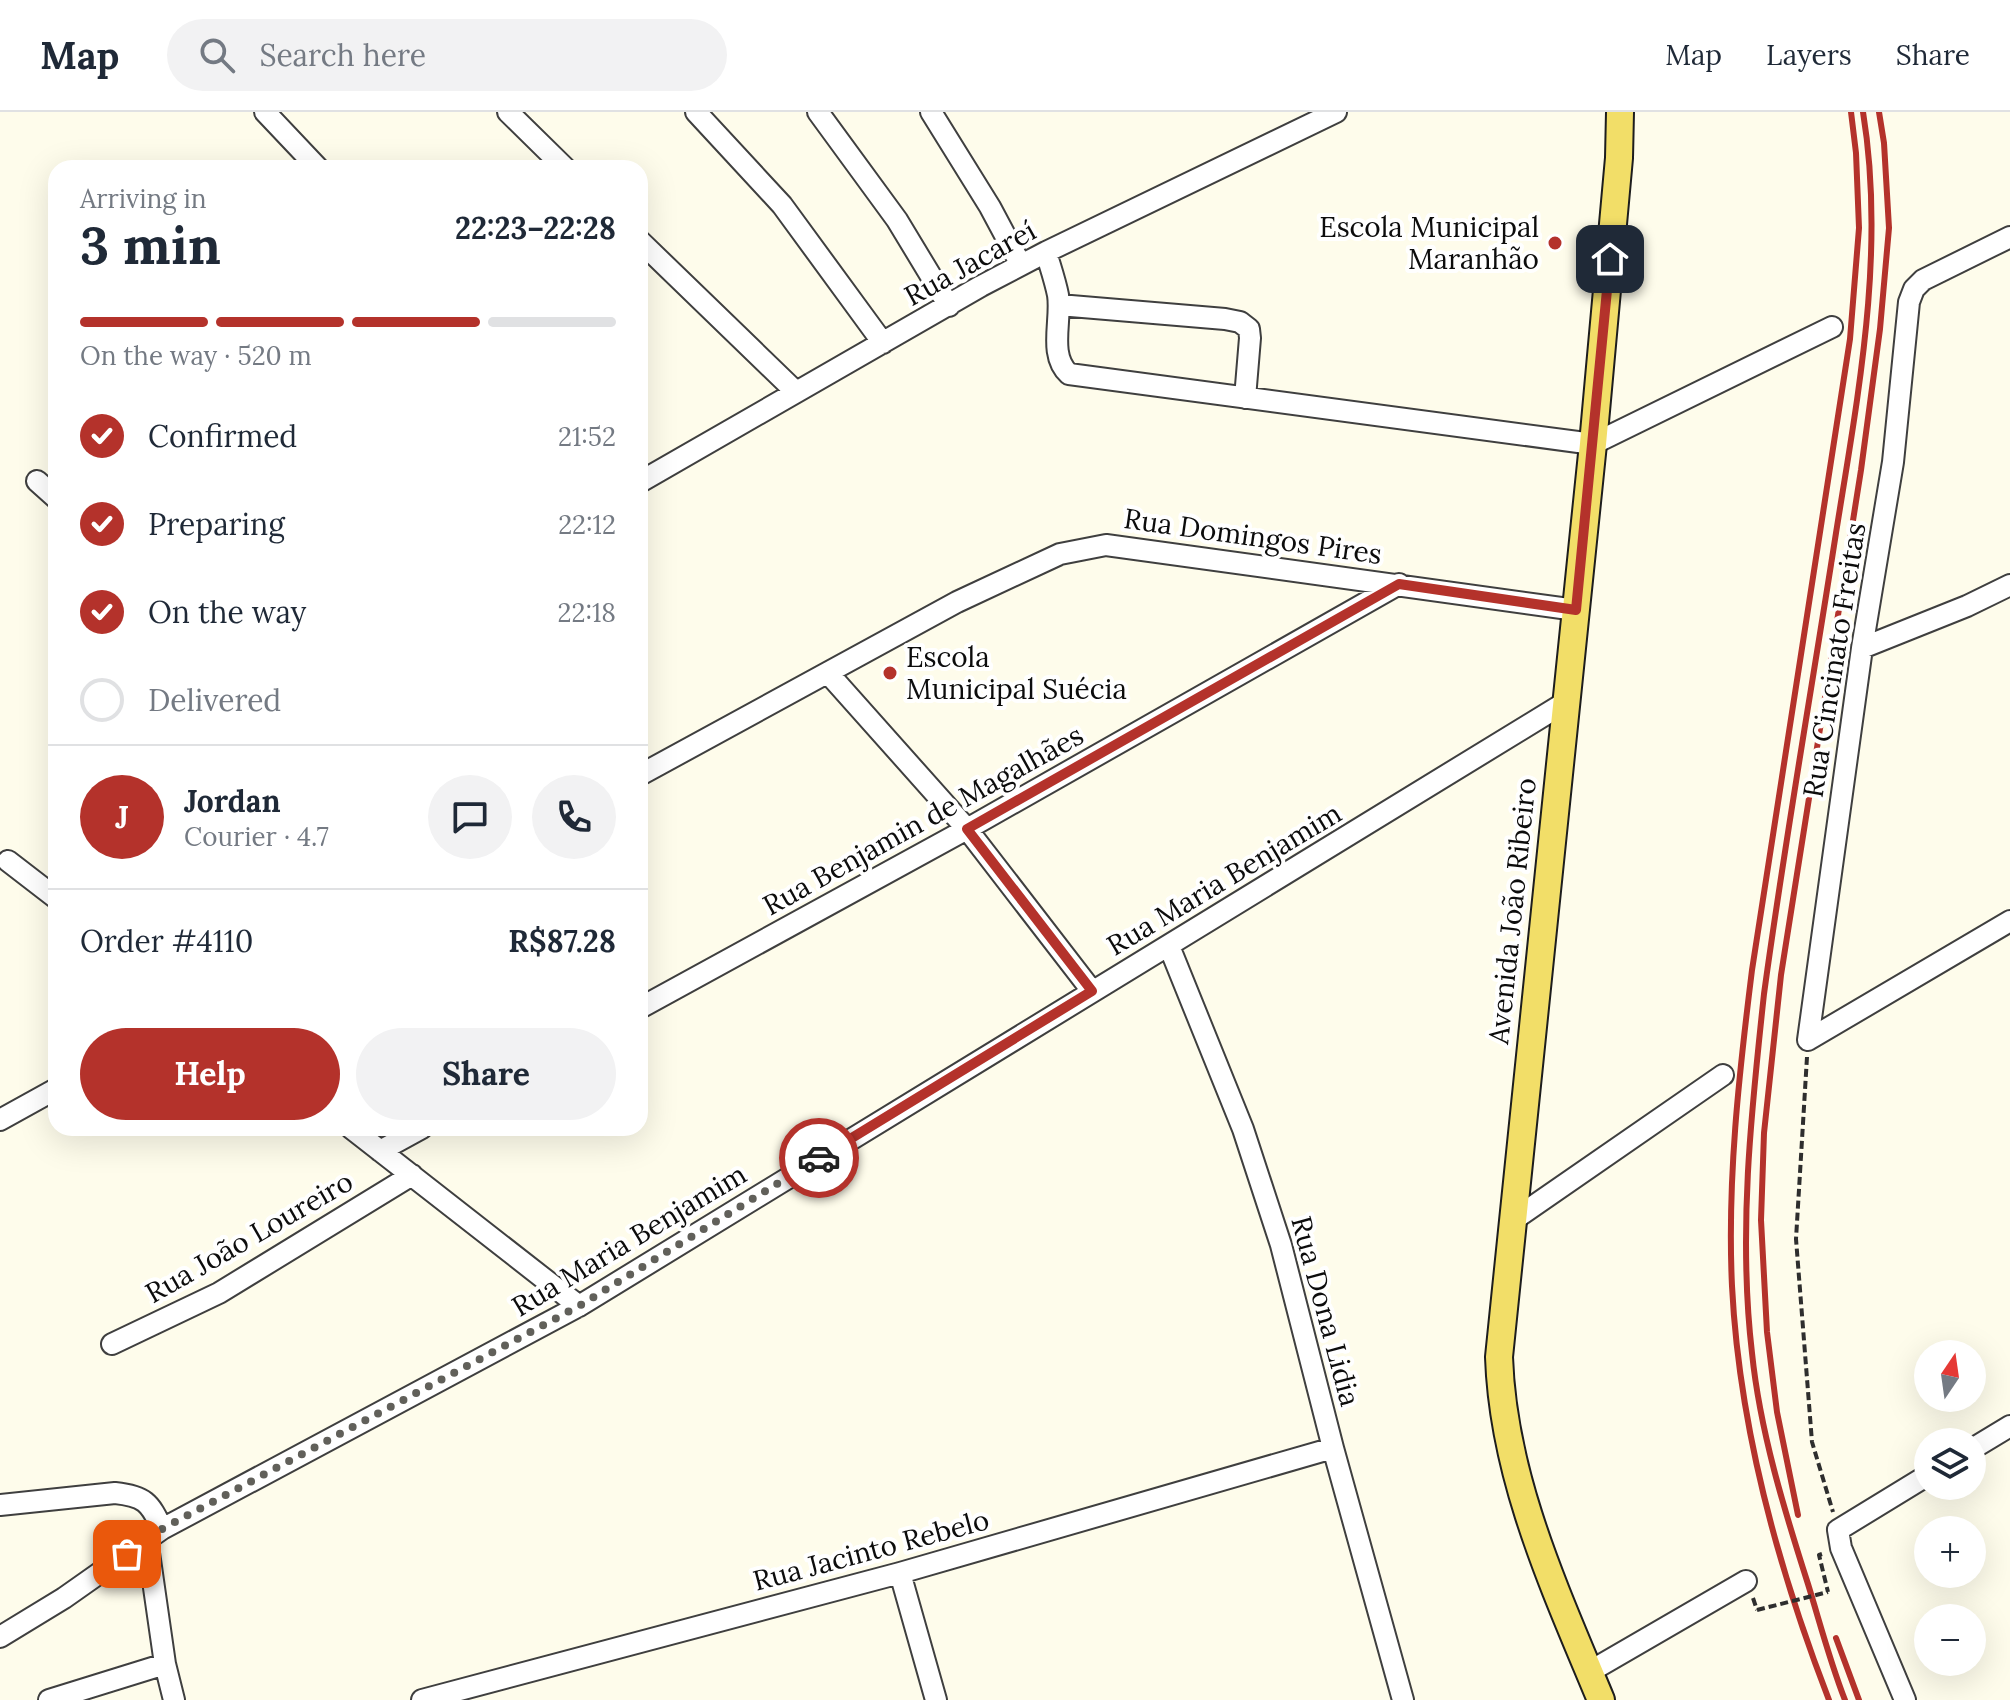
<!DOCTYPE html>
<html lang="en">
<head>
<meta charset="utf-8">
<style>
  :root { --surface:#fff; --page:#f2f2f3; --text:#1f2937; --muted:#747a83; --line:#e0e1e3; --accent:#b4322b }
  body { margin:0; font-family:Lora,serif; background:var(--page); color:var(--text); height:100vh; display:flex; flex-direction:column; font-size:30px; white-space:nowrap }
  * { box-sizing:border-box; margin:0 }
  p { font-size:26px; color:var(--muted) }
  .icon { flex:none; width:44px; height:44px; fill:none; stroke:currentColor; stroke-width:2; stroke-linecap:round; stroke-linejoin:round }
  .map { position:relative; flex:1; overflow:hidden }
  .details { position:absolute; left:48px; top:48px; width:600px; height:976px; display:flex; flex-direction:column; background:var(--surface); border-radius:24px; box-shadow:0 8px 32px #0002 }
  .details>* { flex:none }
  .needle { width:52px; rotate:13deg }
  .controls { position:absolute; left:1914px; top:1228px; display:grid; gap:16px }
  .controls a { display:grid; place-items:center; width:72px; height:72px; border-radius:50%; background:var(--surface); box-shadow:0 8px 32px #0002; font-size:40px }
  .pin { position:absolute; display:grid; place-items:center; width:68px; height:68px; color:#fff; margin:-34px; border-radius:16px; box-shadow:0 4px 12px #0006 }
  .courier { position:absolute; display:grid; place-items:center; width:80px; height:80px; margin:-40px; border:6px solid #b4322b; border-radius:50%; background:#fff; color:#222; box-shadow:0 2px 10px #0007 }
  .summary em { font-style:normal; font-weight:700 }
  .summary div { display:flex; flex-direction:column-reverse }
  .summary { display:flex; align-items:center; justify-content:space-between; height:136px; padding:0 32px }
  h1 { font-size:52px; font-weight:700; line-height:60px }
  .bar { display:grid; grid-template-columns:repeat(4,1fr); gap:12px 8px; align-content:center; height:96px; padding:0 32px }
  .bar i { height:10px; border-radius:6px; background:var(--line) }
  .bar .selected { background:var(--accent) }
  .bar p { grid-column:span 4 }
  .line { display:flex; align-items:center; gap:20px; padding:0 32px; border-top:2px solid var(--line) }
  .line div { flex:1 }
  .round { display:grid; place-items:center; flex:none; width:84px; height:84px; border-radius:42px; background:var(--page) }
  ol { padding:0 32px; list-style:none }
  li { display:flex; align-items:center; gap:24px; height:88px }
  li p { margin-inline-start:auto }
  li .icon { padding:8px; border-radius:50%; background:var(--accent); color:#fff; stroke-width:4 }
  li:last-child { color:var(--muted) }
  li i { width:44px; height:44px; border:4px solid var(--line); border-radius:50% }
  .button { display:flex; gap:16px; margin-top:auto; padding:16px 32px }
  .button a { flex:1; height:92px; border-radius:48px; background:var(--accent); color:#fff; font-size:32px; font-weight:700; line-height:92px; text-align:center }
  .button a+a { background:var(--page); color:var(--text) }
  header { display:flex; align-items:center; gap:48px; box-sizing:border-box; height:112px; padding:0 40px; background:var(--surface); border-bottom:2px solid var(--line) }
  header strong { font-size:38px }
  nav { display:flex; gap:44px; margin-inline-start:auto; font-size:28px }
  .search { width:560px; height:72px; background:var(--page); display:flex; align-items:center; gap:20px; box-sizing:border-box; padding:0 28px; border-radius:44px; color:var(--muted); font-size:30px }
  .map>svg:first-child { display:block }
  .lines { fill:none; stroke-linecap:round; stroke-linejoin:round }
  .minor-casing { stroke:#3f3f3f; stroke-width:24 }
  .major-casing { stroke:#1d1d1d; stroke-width:30 }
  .path { stroke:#2e2e2e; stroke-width:4; stroke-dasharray:8 4; stroke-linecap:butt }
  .minor { stroke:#fff; stroke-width:20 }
  .major { stroke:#f2de68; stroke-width:26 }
  .rail { stroke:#b4322b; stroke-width:6 }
  .path-bridge { stroke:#2e2e2e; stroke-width:4; stroke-dasharray:8 4; stroke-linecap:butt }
  .done { stroke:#61605a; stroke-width:8; stroke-dasharray:0 14.4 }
  .route { stroke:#b4322b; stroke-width:10 }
  .poi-dot { fill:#b4322b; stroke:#fff; stroke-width:3 }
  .labels { text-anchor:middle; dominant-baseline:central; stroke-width:8; stroke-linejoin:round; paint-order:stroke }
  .poi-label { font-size:28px; fill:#0c0c0c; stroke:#fff; text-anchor:end }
  .street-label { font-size:28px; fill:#0c0c0c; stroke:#fff }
</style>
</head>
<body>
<header>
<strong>Map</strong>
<div class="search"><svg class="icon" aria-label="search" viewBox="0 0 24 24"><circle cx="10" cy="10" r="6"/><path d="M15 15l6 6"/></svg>Search here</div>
<nav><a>Map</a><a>Layers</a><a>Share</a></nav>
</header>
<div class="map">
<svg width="2010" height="1588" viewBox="0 0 2010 1588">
  <rect width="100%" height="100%" fill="#fefceb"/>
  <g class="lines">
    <defs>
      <path id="minor" d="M265,0L318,56
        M508,0L565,56
        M696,0L782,93L883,231
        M818,0L897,108L949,194
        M931,0L990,95L1021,153
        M640,129L796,280
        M1046,140C1050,154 1055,168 1058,183C1062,208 1048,243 1069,262L1593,332L1832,215
        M1059,193L1225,207L1240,210L1249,217L1250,226L1245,286
        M37,369L56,386
        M640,370L981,174L1046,140L1336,0
        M1862,536L1967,494L2010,473
        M828,561L967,717L1092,879
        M640,663L957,490L1060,442L1106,433L1576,498
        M8,749L56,786
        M1169,834L1243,1017L1281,1133L1333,1336L1403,1588
        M640,896L967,717L1399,472
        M1808,928L1862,536L1893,350L1909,190L1914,177L1923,168L2010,125
        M1808,928L2010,809
        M0,1008L56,977
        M351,1016L579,1194
        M380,1039L422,1016
        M1512,1109L1723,963
        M112,1232L219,1181L412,1063
        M1972,1337L2010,1314
        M0,1393L115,1381C144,1384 150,1390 162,1417
        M147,1427L165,1552L174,1588
        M900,1461L936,1588
        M0,1525L64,1486L162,1417L579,1194L1566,590
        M1589,1560L1746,1469
        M49,1588L165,1552
        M422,1588L900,1461L1333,1336
        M1905,1588L1841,1436L1838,1418L1928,1363"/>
      <path id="major" d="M1601,1588C1555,1477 1503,1366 1499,1245L1593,332L1619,46L1620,0"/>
    </defs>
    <use href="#minor" class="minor-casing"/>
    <use href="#major" class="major-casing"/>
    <path class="path" d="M1807,945L1796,1127L1812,1330L1833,1400
      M1822,1442L1819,1443L1828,1480
      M1753,1486L1757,1498"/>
    <use href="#minor" class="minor"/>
    <use href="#major" class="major"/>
    <path class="rail" d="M1798,1403L1777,1300L1767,1220L1761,1108L1764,1021L1781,863L1861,358L1880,217L1889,116L1884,31L1879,0
      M1836,1526L1859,1588
      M1829,1588C1779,1459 1739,1313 1732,1174C1727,1069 1739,962 1752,858L1850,227L1859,116L1856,41L1851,0
      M1845,1588C1830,1550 1820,1511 1808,1472C1784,1397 1760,1319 1752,1241C1738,1122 1751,1001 1764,882C1785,728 1812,575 1836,421C1858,283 1886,140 1863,0"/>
    <path class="path-bridge" d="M1757,1498L1828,1480"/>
  </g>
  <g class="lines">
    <path class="done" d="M127,1442L162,1417L579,1194L819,1046"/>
    <path class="route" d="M819,1046L1092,879L967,717L1399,472L1576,498L1610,147"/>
  </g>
  <g class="poi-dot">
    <circle cx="1555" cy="131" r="8"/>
    <circle cx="890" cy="561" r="8"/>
  </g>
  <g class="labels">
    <g class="poi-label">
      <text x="1539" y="115">Escola Municipal<tspan x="1539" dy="32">Maranhão</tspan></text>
      <text x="906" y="545" text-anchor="start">Escola<tspan x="906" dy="32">Municipal Suécia</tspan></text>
    </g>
    <g class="street-label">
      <text transform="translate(970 151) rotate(-29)">Rua Jacareí</text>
      <text transform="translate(1253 424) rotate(8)">Rua Domingos Pires</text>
      <text transform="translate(1834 548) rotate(-81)">Rua Cincinato Freitas</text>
      <text transform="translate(923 708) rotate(-29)">Rua Benjamin de Magalhães</text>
      <text transform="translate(1224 767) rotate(-31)">Rua Maria Benjamim</text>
      <text transform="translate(1512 799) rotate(-84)">Avenida João Ribeiro</text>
      <text transform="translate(249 1125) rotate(-30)">Rua João Loureiro</text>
      <text transform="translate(629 1128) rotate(-31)">Rua Maria Benjamim</text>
      <text transform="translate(1326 1199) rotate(75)">Rua Dona Lidia</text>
      <text transform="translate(871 1438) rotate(-15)">Rua Jacinto Rebelo</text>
    </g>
  </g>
</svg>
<div class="controls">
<a><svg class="needle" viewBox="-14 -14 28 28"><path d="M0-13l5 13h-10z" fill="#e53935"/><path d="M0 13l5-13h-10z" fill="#747a83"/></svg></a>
<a><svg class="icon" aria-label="layers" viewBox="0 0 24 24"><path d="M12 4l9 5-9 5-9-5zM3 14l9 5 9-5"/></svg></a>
<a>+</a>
<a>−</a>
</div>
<div class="pin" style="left:127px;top:1442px;background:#ea580c"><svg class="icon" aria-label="bag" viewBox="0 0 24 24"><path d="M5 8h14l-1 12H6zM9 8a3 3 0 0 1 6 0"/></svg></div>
<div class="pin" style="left:1610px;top:147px;background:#1f2937"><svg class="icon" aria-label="home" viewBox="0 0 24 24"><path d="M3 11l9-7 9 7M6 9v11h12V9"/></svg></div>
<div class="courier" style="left:819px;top:1046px"><svg class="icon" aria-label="car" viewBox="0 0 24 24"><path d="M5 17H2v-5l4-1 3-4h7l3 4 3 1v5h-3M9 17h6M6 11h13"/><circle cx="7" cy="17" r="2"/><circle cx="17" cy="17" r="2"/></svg></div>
<section class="details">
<div class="summary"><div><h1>3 min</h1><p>Arriving in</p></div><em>22:23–22:28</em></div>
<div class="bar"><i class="selected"></i><i class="selected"></i><i class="selected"></i><i></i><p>On the way · 520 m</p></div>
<ol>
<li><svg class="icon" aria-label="check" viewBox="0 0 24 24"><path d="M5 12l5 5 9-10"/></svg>Confirmed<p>21:52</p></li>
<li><svg class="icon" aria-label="check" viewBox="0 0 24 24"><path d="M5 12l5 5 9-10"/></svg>Preparing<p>22:12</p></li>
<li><svg class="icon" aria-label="check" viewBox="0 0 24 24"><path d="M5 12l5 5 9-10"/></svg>On the way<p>22:18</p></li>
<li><i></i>Delivered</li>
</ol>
<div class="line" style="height:144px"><b class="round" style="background:var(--accent);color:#fff">J</b><div><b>Jordan</b><p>Courier · 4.7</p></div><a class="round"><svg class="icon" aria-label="chat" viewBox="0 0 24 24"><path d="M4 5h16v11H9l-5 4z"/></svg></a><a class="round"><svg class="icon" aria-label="phone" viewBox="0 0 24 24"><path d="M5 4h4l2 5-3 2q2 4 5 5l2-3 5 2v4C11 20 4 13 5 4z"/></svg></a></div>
<div class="line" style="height:104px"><div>Order #4110</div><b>R$87.28</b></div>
<div class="button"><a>Help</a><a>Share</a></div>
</section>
</div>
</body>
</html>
